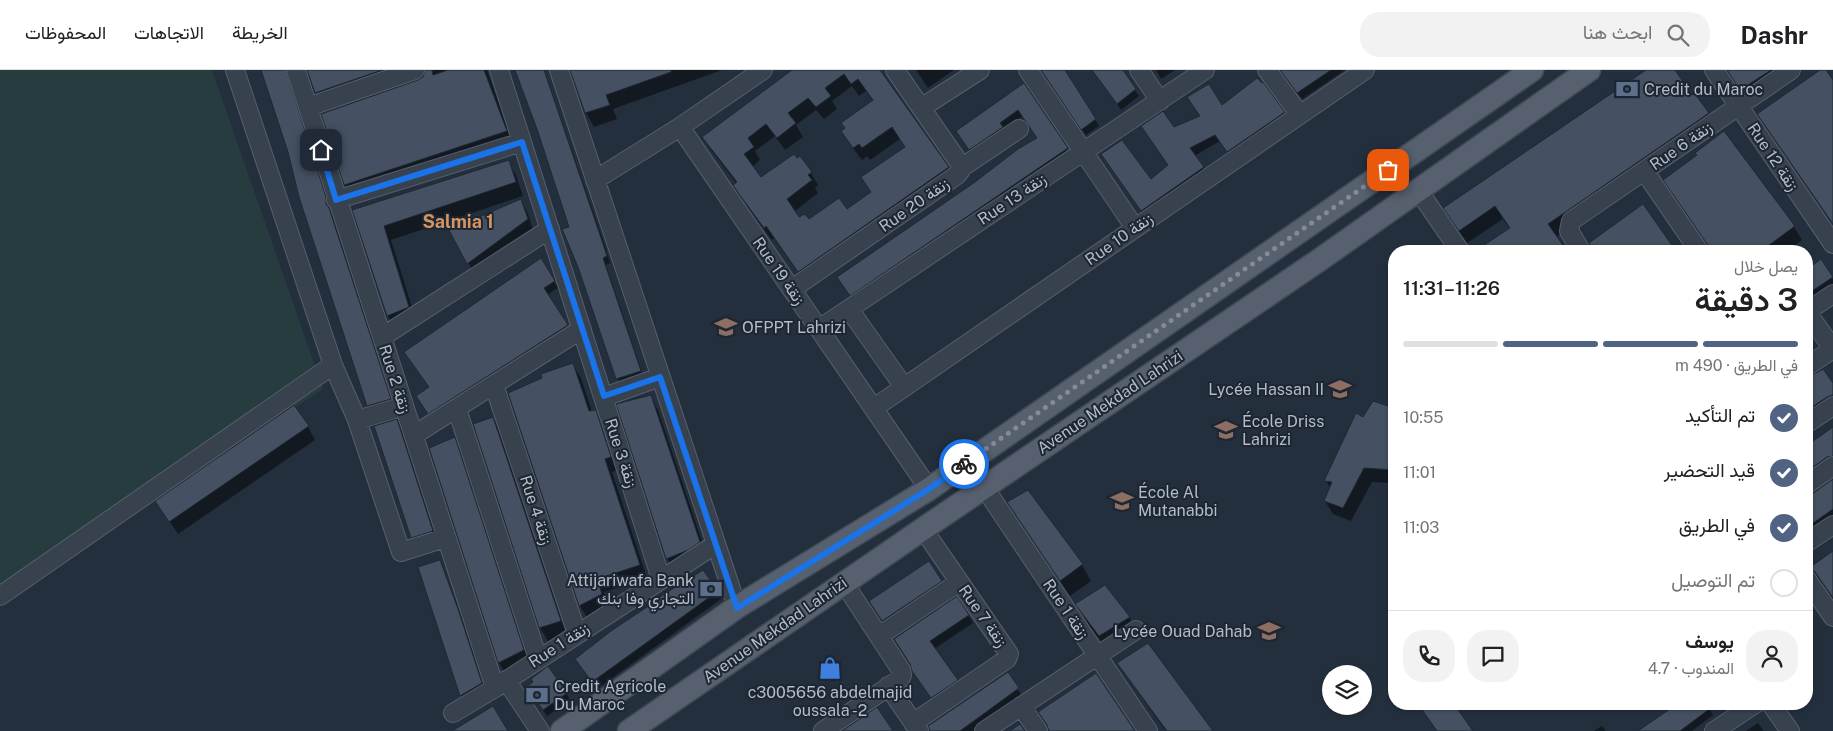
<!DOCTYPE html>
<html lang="ar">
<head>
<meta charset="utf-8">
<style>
  :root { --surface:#fff; --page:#f2f2f2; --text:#202124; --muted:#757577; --line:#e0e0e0; --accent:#506383 }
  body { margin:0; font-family:"Public Sans",Vazirmatn,sans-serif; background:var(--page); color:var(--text); direction:rtl; height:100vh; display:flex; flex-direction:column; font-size:19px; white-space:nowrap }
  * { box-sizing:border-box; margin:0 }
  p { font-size:16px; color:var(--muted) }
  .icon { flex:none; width:28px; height:28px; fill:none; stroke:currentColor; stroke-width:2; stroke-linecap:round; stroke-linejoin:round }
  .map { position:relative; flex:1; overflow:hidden; direction:ltr }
  .side { position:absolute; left:1388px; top:175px; width:425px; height:465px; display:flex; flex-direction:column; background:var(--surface); border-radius:20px; box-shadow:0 1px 4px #0004; direction:rtl }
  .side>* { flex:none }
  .tools { position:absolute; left:1322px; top:595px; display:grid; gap:10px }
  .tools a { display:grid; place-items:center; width:50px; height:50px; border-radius:50%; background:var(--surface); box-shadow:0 1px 4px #0004; font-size:25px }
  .pin { position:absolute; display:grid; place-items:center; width:42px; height:42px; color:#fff; margin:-21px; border-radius:10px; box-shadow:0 2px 8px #0006 }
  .courier { position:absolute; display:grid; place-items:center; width:50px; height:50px; margin:-25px; border:4px solid #1a73e8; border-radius:50%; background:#fff; color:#222; box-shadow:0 1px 6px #0007 }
  .headline em { font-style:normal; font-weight:600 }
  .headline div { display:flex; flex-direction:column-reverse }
  .headline { display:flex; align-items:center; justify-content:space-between; height:85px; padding:0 15px }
  h1 { font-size:32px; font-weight:600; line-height:38px }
  .bar { display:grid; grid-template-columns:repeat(4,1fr); gap:8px 5px; align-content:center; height:60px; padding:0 15px }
  .bar i { height:6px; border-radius:4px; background:var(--line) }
  .bar .selected { background:var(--accent) }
  .bar p { grid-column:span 4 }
  .line { display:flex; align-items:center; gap:12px; padding:0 15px; border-top:1px solid var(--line) }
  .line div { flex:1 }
  .round { display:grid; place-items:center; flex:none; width:52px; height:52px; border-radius:20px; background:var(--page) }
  ol { padding:0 15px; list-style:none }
  li { display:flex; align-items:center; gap:15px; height:55px }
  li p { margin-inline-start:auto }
  li .icon { padding:5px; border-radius:50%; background:var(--accent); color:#fff; stroke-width:4 }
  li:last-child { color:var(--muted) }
  li i { width:28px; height:28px; border:2px solid var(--line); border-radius:50% }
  header { display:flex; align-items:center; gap:30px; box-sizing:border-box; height:70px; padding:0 25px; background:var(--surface); border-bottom:1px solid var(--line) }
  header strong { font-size:24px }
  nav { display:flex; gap:28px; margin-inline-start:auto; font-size:18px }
  .search { width:350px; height:45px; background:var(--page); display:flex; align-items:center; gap:12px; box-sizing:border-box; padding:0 18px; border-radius:20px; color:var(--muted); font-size:19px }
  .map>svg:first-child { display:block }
  .green { fill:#263c3f }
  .shadow { fill:#0007; fill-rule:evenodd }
  .building { fill:#455162; stroke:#1f2835; fill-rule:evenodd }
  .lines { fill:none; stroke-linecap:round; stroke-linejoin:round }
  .minor-casing { stroke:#565f6c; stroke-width:20 }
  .major-casing { stroke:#414a57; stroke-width:25 }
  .minor { stroke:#38414e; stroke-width:18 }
  .major { stroke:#56606e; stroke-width:22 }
  .done { stroke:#828b98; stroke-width:5; stroke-dasharray:0 9 }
  .route { stroke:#1a73e8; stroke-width:6 }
  .labels { text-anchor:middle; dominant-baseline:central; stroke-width:4; stroke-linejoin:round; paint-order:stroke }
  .poi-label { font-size:16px; fill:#b4bcc9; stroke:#1d2633; text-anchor:start }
  .street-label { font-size:16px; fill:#b4bcc9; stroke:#1d2633 }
  .neighbourhood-label { font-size:18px; font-weight:bold; fill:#d59563; stroke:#1d2633 }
</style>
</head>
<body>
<header>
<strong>Dashr</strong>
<div class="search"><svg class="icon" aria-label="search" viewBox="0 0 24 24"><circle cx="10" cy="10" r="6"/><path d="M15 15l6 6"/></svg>ابحث هنا</div>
<nav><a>الخريطة</a><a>الاتجاهات</a><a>المحفوظات</a></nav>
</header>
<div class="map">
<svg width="1833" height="661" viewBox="0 0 1833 661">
  <rect width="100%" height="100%" fill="#242f3e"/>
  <path class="green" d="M0,0H212L323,319L0,533Z"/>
  <path class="shadow" d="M263,0H286L329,135V140L333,146L394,336L372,342L369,335Z
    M308,0H487L513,74L352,127L345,115L419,11L424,7L425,3L419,2L323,35L316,23Z
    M517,0H544L604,173L610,193L606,195L644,308L621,315L618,309L579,197L571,157Z
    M572,0H722L613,39L617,49L594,57L586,43Z
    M794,0H878L948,98L956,111L806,214L774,168L772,170L748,137L734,115L737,114L711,80L704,67ZM852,16L859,26L866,21L873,31L850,74L862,90L867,86L870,90L900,69L906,78L862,108L872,123L847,140L808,150L799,149L794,142L818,123L815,118L818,115L811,103L761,109L752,97L760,90L755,81L775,66L785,80L803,67L796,55L816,40L824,49L837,39L832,31Z
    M916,0H954L928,18Z
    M1041,0H1064L1099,56L1086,65Z
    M1094,0H1121L1139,26L1121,40Z
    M1156,0H1175L1161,9Z
    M1280,0H1345L1302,29Z
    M1648,0H1673L1692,27L1708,44L1715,57L1556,167L1565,181H1477L1510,159L1503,149L1467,173L1452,151Z
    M1728,0H1799L1749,33Z
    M1258,8L1288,50L1232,89L1220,71L1194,86L1207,105L1146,148L1107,92L1150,111L1169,96L1174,59L1222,37Z
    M1024,15L1071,86L855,232L843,215L975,113L1038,68L1023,46L1003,60L974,86L962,69Z
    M508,92L516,105L523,126L391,170L416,250L395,259L388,246L354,141Z
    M1673,124L1794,157L1802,170L1787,181H1713Z
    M521,130L528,144L534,163L476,207L451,160Z
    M1643,136L1674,181H1593V180Z
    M541,190L558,218L547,225L571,262L433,350L421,333L430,318Z
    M1821,191L1833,209V226L1806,244V201Z
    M1806,271L1821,293L1806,304Z
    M573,295L581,308L592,342L595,341L603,355L618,400L612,402L647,508L604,522L609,538L588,549L580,536L509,324Z
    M1806,309L1833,315V342L1806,361Z
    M650,326L658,340L707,486L675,502L667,488Z
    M1394,340V418L1390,413L1372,412L1351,451L1333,444L1325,431L1331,419L1326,411L1363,348Z
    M493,348L501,362L568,565L548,571L540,558Z
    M397,351L403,361L438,471L418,477L412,467Z
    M308,357L315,370L178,464L157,432Z
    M1833,359V402L1806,422V377Z
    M454,368L462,382L531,594L507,606L499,593L430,379Z
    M1833,410V458L1806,477V427L1812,425Z
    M1009,432L1082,495L1091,511L1070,526Z
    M1833,482V529L1824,516L1818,512L1810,498Z
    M420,498H443L462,547L485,620L465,632L461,626Z
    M941,511L945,518L887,557L874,538Z
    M1104,516L1129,547L1140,567L1111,585L1088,554L1077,534Z
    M717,522L721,529L597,619L581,596Z
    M1806,530L1811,537L1806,540Z
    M968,545L973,553L934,579L961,618L937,635L918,610L900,578Z
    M1119,593L1211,661H1166L1130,611Z
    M1007,603L1030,638L998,661H930L929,656Z
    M566,623L570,630L547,646L532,624Z
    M1678,634H1706L1713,645L1692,661H1639Z
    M1758,653L1764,661H1746Z
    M1602,656L1606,661H1594Z"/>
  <path class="building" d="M261,0H286L326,127V134L329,138L391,329L367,336L299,127L288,82Z
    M307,0H382L315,23Z
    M425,0H432L433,5L448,0H484L507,61L344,115L321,44L418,10L423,7Z
    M515,0H544L600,165L607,186L603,188L641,301L616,309L578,197L562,159L569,157L538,62Z
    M570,0H671V2L606,25L610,35L585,43Z
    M792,0H880L949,97L798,202L766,156L764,158L739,124L733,115L737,112L702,67ZM844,4L851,14L858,9L873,30L841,53L845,58L841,61L853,78L859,74L862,78L892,57L905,77L861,107L871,122L847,139L839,128L809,149L805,144L799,147L787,129L812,110L808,105L812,102L800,86L797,88L794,84L761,107L744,84L754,77L748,68L766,54L777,68L796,53L788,43L808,28L816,37L831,26L825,18Z
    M1041,0H1065L1096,49L1081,60Z
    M1092,0H1123L1136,19L1117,34Z
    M1280,0H1331L1297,23Z
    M1646,0H1675L1692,25L1695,24L1709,43L1548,154L1567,181H1475L1510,158L1495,136L1459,161L1443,138Z
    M1727,0H1771L1740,20Z
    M1820,0H1826L1833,10V154L1757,44Z
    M1257,8L1262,13L1263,12L1285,42L1227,82L1215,65L1190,78L1204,97L1141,141L1101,84L1122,70L1151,109L1168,95L1141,56L1163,41L1174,57L1200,46L1187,27L1209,14L1222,35Z
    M1024,13L1068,78L850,226L837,207L975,112L1018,79L1037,68L1018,40L1000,53L1003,57L969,80L956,61Z
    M1724,61L1795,156L1761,181H1712L1663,110L1697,85L1695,83Z
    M509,90L516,112L384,156L409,237L387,246L352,140Z
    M521,129L528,149L467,194L449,160Z
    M1643,134L1676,181H1592L1589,173Z
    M541,188L555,211L544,218L568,255L428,344L416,326L429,317L404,282Z
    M1821,189L1833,207L1806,225V200Z
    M573,293L589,341L596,340L611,387L605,389L640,495L597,509L602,524L579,536L508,323L542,308L541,304Z
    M1823,299L1833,313V325L1827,327L1806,341V308Z
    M651,325L700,472L688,480L666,489L616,334Z
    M1373,331L1394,338V400L1364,398L1343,438L1324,431L1332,412L1324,411L1356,343L1363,347Z
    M294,335L309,356L169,452L155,431Z
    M493,347L561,551L539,558L473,354Z
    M397,349L433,461L411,468L374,356Z
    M1833,357V386L1827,387L1806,402V376Z
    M455,367L524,580L498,593L429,378Z
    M1833,409V439L1806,458V426L1812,424Z
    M1028,420L1083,494L1060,511L1007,432Z
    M1833,481V528L1815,502L1809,498Z
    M440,490L458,539L482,613L460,626L418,497Z
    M929,491L942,511L882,551L869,531Z
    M703,500L718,521L592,612L575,589L611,561L656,531L655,530Z
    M1105,515L1130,547L1099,566L1075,534Z
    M957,526L969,545L930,571L958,610L931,628L912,601L910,594L894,569Z
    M1148,573L1213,661H1167L1117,593Z
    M548,596L567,623L543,640L526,617L533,612L531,609Z
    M1008,602L1019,618L960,661H930L928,656Z
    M1096,603L1135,661H1049L1047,655L1038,642Z
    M1418,634H1454L1473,661H1437Z
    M1677,634H1716L1680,661H1638Z
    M493,636L508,661H452Z
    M877,637L893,661H842Z
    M1020,654L1025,661H1010Z"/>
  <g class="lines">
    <defs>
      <path id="minor" d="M296,0L495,618
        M499,0L661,509
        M559,0L737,537
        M1028,0L1135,158
        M1139,0L1160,31
        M1267,0L1300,45
        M1714,0L1833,174
        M308,37L415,0
        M921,38L980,0
        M680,57L929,419
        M961,98L1019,59
        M1645,102L1699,181
        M595,110L680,57L763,0
        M1418,120L1460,181
        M336,130L522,72
        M1581,181L1569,161L1571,151L1791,0
        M792,219L957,105L961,100L960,94L895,0
        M849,239L904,317
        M1806,242L1833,224
        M1807,242L1833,279
        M819,259L1205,0
        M382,267L550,159
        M333,295L357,350L401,482L445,468
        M1806,297L1833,279
        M494,315L577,564
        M604,327L660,307
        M874,338L1365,0
        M457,339L538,589
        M357,350L404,336
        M1806,354L1833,336
        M414,365L582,259
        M1806,415L1833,396
        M984,417L1148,661
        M1806,473L1833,455
        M1806,508L1833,547
        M0,526L333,295L235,0
        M879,566L959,512
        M506,610L540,661
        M888,616L919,661
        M1771,634L1790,661
        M1021,636L1038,661
        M453,643L495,618L716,474
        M913,653L1007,589L1009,584L923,459
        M823,661L900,609L902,605L901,600L844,513
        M984,661L1136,560
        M1714,661L1755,634"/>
      <path id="major" d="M562,661L737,537L929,419L1532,0
        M629,661L923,459L1315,193L1589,0"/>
    </defs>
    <use href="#minor" class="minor-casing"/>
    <use href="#major" class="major-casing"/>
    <use href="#minor" class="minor"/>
    <use href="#major" class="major"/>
  </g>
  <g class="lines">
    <path class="done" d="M964,394L1388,100"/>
    <path class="route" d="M321,80L336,130L522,72L604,326L660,307L737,538L929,419L964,394"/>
  </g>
  <defs>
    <symbol id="bank-bare" viewBox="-9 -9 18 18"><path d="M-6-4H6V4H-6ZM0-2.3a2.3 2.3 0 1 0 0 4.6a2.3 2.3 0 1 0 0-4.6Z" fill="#5c6f8a" stroke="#1d2633" stroke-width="2.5" paint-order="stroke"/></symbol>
    <symbol id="university-bare" viewBox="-9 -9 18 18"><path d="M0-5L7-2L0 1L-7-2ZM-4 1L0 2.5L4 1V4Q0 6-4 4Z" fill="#8d6e63" stroke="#1d2633" stroke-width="2.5" paint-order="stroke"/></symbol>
    <symbol id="school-bare" viewBox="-9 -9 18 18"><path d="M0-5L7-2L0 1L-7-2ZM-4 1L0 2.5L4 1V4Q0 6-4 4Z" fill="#8d6e63" stroke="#1d2633" stroke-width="2.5" paint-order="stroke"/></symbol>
    <symbol id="shop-bare" viewBox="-9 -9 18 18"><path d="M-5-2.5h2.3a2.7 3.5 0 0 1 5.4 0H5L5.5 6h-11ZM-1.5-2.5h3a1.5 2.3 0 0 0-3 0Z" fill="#3f7fe0" stroke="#1d2633" stroke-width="2.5" paint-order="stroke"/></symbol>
  </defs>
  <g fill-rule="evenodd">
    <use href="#bank-bare" x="1611" y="3" width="32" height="32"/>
    <use href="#university-bare" x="710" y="241" width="32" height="32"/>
    <use href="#school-bare" x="1324" y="303" width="32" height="32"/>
    <use href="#school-bare" x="1210" y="344" width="32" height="32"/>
    <use href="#school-bare" x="1106" y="415" width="32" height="32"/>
    <use href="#bank-bare" x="695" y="503" width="32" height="32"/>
    <use href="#school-bare" x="1253" y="545" width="32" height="32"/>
    <use href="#shop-bare" x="814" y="582" width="32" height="32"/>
    <use href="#bank-bare" x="521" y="609" width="32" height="32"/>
  </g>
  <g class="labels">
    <g class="poi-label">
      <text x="1644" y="19">Credit du Maroc</text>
      <text x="742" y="257">OFPPT Lahrizi</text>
      <text x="1324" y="319" text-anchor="end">Lycée Hassan II</text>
      <text x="1242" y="351">École Driss<tspan x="1242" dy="18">Lahrizi</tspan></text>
      <text x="1138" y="422">École Al<tspan x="1138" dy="18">Mutanabbi</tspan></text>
      <text x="694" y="510" text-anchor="end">Attijariwafa Bank<tspan x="694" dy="18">التجاري وفا بنك</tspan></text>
      <text x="1252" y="561" text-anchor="end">Lycée Ouad Dahab</text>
      <text x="554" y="616">Credit Agricole<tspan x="554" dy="18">Du Maroc</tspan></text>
      <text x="830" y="622" text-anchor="middle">c3005656 abdelmajid<tspan x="830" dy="18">oussala -2</tspan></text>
    </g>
    <g class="street-label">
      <text transform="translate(1681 76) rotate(-35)">Rue 6 زنقة</text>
      <text transform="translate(1773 87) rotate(56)">Rue 12 زنقة</text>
      <text transform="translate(1012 129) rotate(-34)">Rue 13 زنقة</text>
      <text transform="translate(914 135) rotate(-35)">Rue 20 زنقة</text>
      <text transform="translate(1119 169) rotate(-35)">Rue 10 زنقة</text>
      <text transform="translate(779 201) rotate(55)">Rue 19 زنقة</text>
      <text transform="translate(395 309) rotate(72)">Rue 2 زنقة</text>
      <text transform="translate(1110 332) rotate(-34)">Avenue Mekdad Lahrizi</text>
      <text transform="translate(621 383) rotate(72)">Rue 3 زنقة</text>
      <text transform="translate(536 440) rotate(72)">Rue 4 زنقة</text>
      <text transform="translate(1066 539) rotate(56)">Rue 1 زنقة</text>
      <text transform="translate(983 546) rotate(55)">Rue 7 زنقة</text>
      <text transform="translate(775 560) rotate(-35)">Avenue Mekdad Lahrizi</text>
      <text transform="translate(559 575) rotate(-33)">Rue 1 زنقة</text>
    </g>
    <g class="neighbourhood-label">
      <text x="458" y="151">Salmia 1</text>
    </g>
  </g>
</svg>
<div class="tools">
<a><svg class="icon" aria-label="layers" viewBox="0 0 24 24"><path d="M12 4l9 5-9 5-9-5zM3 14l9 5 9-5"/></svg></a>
</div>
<div class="pin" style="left:1388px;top:100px;background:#ea580c"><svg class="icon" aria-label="bag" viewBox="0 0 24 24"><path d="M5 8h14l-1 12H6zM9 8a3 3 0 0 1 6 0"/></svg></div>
<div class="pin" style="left:321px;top:80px;background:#1f2937"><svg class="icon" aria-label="home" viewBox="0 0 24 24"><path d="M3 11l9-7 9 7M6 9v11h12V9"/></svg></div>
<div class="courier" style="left:964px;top:394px"><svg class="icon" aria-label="bike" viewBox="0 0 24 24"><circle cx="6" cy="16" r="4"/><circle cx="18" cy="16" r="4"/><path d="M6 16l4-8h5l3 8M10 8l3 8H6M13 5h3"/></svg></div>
<section class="side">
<div class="headline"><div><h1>3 دقيقة</h1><p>يصل خلال</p></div><em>11:26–11:31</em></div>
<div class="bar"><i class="selected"></i><i class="selected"></i><i class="selected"></i><i></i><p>في الطريق · 490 m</p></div>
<ol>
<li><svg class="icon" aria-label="check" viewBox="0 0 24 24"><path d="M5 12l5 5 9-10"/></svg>تم التأكيد<p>10:55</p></li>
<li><svg class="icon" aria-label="check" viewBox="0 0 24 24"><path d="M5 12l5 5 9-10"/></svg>قيد التحضير<p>11:01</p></li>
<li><svg class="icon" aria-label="check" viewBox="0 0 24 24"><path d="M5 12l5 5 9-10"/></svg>في الطريق<p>11:03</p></li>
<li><i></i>تم التوصيل</li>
</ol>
<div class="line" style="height:90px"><a class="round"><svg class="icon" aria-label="person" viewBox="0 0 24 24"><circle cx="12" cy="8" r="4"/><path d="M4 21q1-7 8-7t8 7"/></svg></a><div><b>يوسف</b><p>المندوب · 4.7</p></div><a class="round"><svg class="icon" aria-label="chat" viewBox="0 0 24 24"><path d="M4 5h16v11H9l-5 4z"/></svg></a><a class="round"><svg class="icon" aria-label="phone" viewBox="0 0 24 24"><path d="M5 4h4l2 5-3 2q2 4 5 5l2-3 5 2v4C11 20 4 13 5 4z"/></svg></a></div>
</section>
</div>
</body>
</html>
